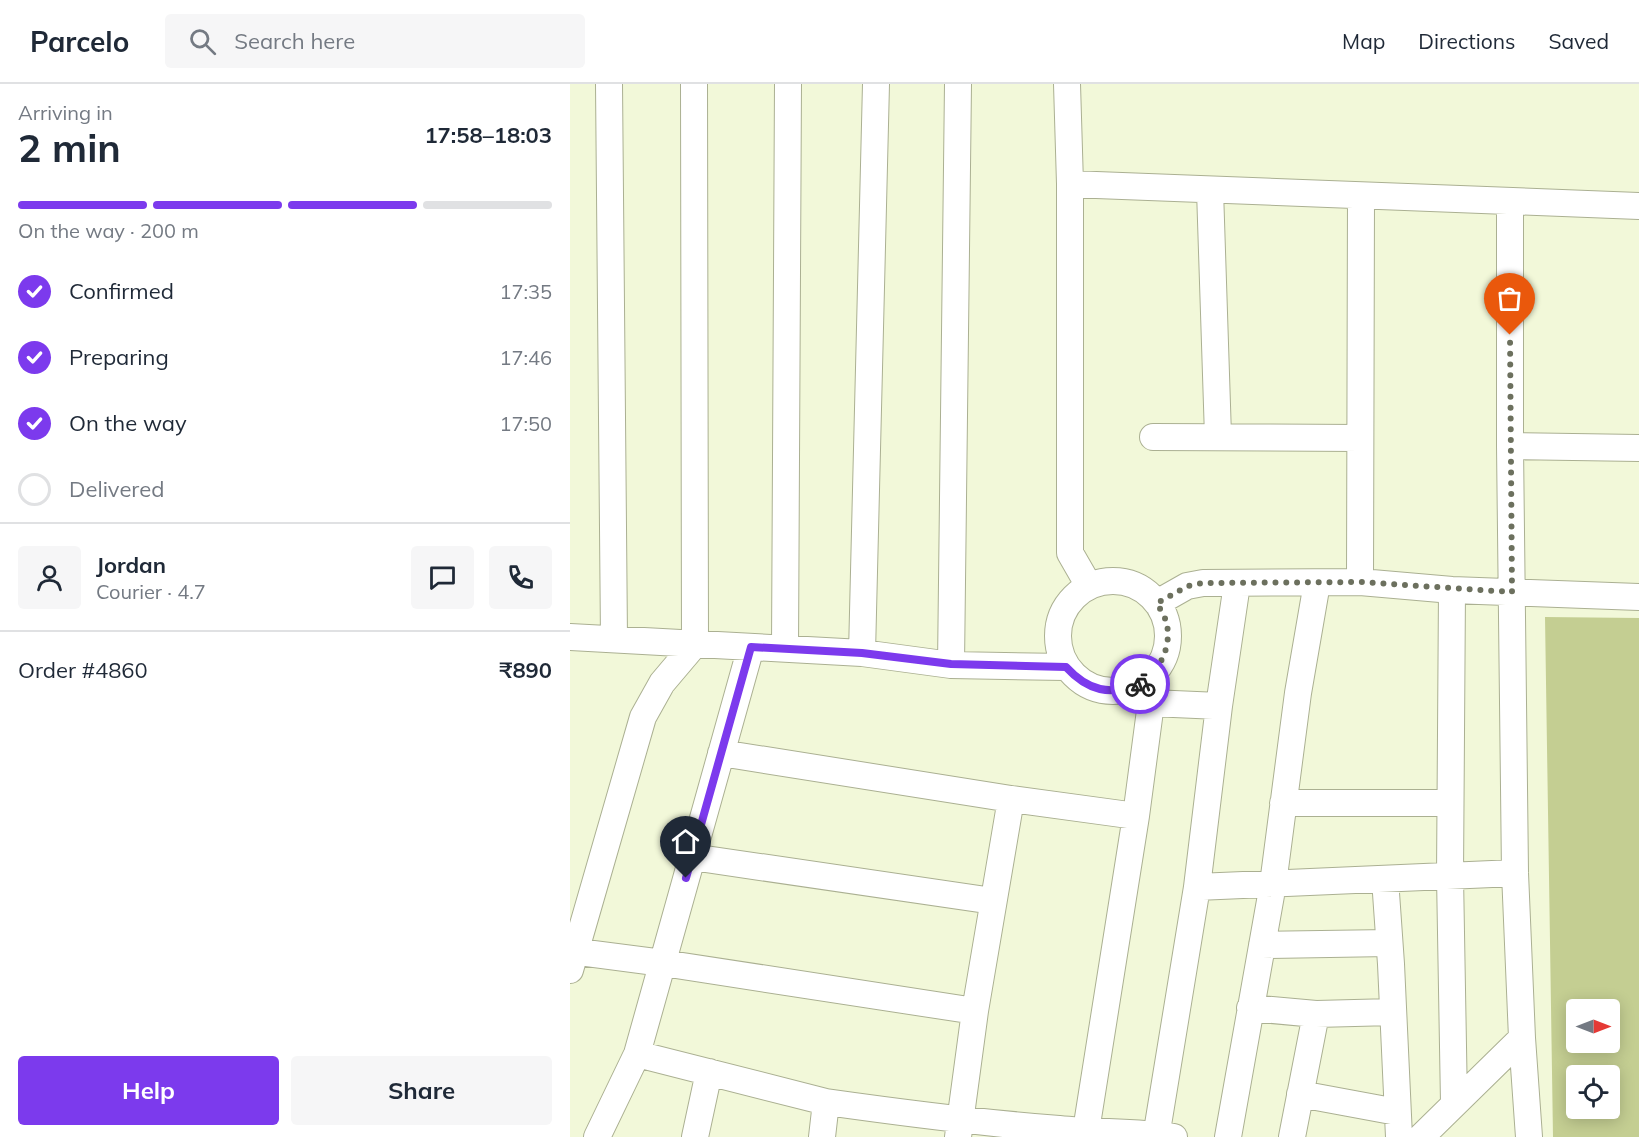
<!DOCTYPE html>
<html lang="en">
<head>
<meta charset="utf-8">
<style>
  :root { --surface:#fff; --page:#f6f6f7; --text:#1f2937; --muted:#747a83; --line:#e0e1e3; --accent:#7c3aed }
  body { margin:0; font-family:Mulish,sans-serif; background:var(--page); color:var(--text); height:100vh; display:flex; flex-direction:column; font-size:22px; white-space:nowrap }
  * { box-sizing:border-box; margin:0 }
  p { font-size:20px; color:var(--muted) }
  .icon { flex:none; width:33px; height:33px; fill:none; stroke:currentColor; stroke-width:2; stroke-linecap:round; stroke-linejoin:round }
  .map { position:relative; flex:1; overflow:hidden }
  .details { display:flex; flex-direction:column; background:var(--surface); width:570px }
  .details>* { flex:none }
  .needle { width:39px; rotate:90deg }
  .buttons { position:absolute; left:996px; top:915px; display:grid; gap:12px }
  .buttons a { display:grid; place-items:center; width:54px; height:54px; border-radius:6px; background:var(--surface); box-shadow:0 3px 15px #0003; font-size:30px }
  .pin { position:absolute; display:grid; place-items:center; width:51px; height:51px; color:#fff; margin:-62px -26px; border-radius:50% 50% 50% 0; rotate:-45deg; box-shadow:0 0 6px #0007 }
  .pin .icon { rotate:45deg }
  .courier { position:absolute; display:grid; place-items:center; width:60px; height:60px; margin:-30px; border:4px solid #7c3aed; border-radius:50%; background:#fff; color:#222; box-shadow:0 2px 8px #0007 }
  .head em { font-style:normal; font-weight:700 }
  .head div { display:flex; flex-direction:column-reverse }
  .head { display:flex; align-items:center; justify-content:space-between; height:102px; padding:0 18px }
  h1 { font-size:39px; font-weight:700; line-height:45px }
  .bar { display:grid; grid-template-columns:repeat(4,1fr); gap:9px 6px; align-content:center; height:72px; padding:0 18px }
  .bar i { height:8px; border-radius:4px; background:var(--line) }
  .bar .on { background:var(--accent) }
  .bar p { grid-column:span 4 }
  .line { display:flex; align-items:center; gap:15px; padding:0 18px; border-top:2px solid var(--line) }
  .line div { flex:1 }
  .round { display:grid; place-items:center; flex:none; width:63px; height:63px; border-radius:6px; background:var(--page) }
  ol { padding:0 18px; list-style:none }
  li { display:flex; align-items:center; gap:18px; height:66px }
  li p { margin-inline-start:auto }
  li .icon { padding:6px; border-radius:50%; background:var(--accent); color:#fff; stroke-width:4 }
  li:last-child { color:var(--muted) }
  li i { width:33px; height:33px; border:3px solid var(--line); border-radius:50% }
  .action { display:flex; gap:12px; margin-top:auto; padding:12px 18px }
  .action a { flex:1; height:69px; border-radius:6px; background:var(--accent); color:#fff; font-size:24px; font-weight:700; line-height:69px; text-align:center }
  .action a+a { background:var(--page); color:var(--text) }
  header { display:flex; align-items:center; gap:36px; box-sizing:border-box; height:84px; padding:0 30px; background:var(--surface); border-bottom:2px solid var(--line) }
  header strong { font-size:28px }
  nav { display:flex; gap:33px; margin-inline-start:auto; font-size:21px }
  .search { width:420px; height:54px; background:var(--page); display:flex; align-items:center; gap:15px; box-sizing:border-box; padding:0 21px; border-radius:6px; color:var(--muted); font-size:22px }
  main { display:flex; flex:1; min-height:0 }
  .map>svg:first-child { display:block }
  .green { fill:#c4ce92; fill-rule:evenodd }
  .lines { fill:none; stroke-linecap:round; stroke-linejoin:round }
  .minor-casing { stroke:#abb092; stroke-width:28 }
  .minor { stroke:#fff; stroke-width:26 }
  .done { stroke:#6c705e; stroke-width:6; stroke-dasharray:0 10.8 }
  .route { stroke:#7c3aed; stroke-width:8 }
</style>
</head>
<body>
<header>
<strong>Parcelo</strong>
<div class="search"><svg class="icon" aria-label="search" viewBox="0 0 24 24"><circle cx="10" cy="10" r="6"/><path d="M15 15l6 6"/></svg>Search here</div>
<nav><a>Map</a><a>Directions</a><a>Saved</a></nav>
</header>
<main>
<section class="details">
<div class="head"><div><h1>2 min</h1><p>Arriving in</p></div><em>17:58–18:03</em></div>
<div class="bar"><i class="on"></i><i class="on"></i><i class="on"></i><i></i><p>On the way · 200 m</p></div>
<ol>
<li><svg class="icon" aria-label="check" viewBox="0 0 24 24"><path d="M5 12l5 5 9-10"/></svg>Confirmed<p>17:35</p></li>
<li><svg class="icon" aria-label="check" viewBox="0 0 24 24"><path d="M5 12l5 5 9-10"/></svg>Preparing<p>17:46</p></li>
<li><svg class="icon" aria-label="check" viewBox="0 0 24 24"><path d="M5 12l5 5 9-10"/></svg>On the way<p>17:50</p></li>
<li><i></i>Delivered</li>
</ol>
<div class="line" style="height:108px"><a class="round"><svg class="icon" aria-label="person" viewBox="0 0 24 24"><circle cx="12" cy="8" r="4"/><path d="M4 21q1-7 8-7t8 7"/></svg></a><div><b>Jordan</b><p>Courier · 4.7</p></div><a class="round"><svg class="icon" aria-label="chat" viewBox="0 0 24 24"><path d="M4 5h16v11H9l-5 4z"/></svg></a><a class="round"><svg class="icon" aria-label="phone" viewBox="0 0 24 24"><path d="M5 4h4l2 5-3 2q2 4 5 5l2-3 5 2v4C11 20 4 13 5 4z"/></svg></a></div>
<div class="line" style="height:78px"><div>Order #4860</div><b>₹890</b></div>
<div class="action"><a>Help</a><a>Share</a></div>
</section>
<div class="map">
<svg width="1069" height="1053" viewBox="0 0 1069 1053">
  <rect width="100%" height="100%" fill="#f2f8d9"/>
  <path class="green" d="M975,533L1069,534V1053H983ZM1006,926H1040V958H1006ZM1006,992H1040V1024H1006Z"/>
  <g class="lines">
    <defs>
      <path id="minor" d="M39,0L44,555
        M497,0L500,100V469L519,502
        M500,100L1069,122
        M640,106L648,352
        M940,117V362L945,789L952,954L959,1053
        M583,353L790,354
        M940,362L1069,364
        M488 552a55 55 0 1 1 110 0a55 55 0 1 1-110 0Z
        M790,498L882,506L1069,513
        M882,506L880,792L884,1019
        M587,519L617,502L633,499L790,498L791,113
        M0,553L292,569L381,581L496,583
        M215,564L218,0
        M292,569L306,0
        M381,581L388,0
        M581,619L649,622
        M151,669L441,715
        M713,719H880
        M122,773L423,817
        M815,795L821,880L829,1053
        M627,803L945,789
        M692,861L819,859
        M0,867L93,879L405,927
        M0,886L73,633L92,599L125,560L124,0
        M680,924L746,930L823,928
        M67,970L181,563
        M730,1010L827,1028
        M27,1053L67,970L256,1018
        M125,1053L139,988
        M252,1053L256,1018C334,1029 411,1039 489,1045C527,1049 566,1047 604,1053
        M388,1053L405,927L441,715L566,732
        M515,1053L566,732L581,619L576,596
        M586,1053L627,803L649,622L667,500
        M658,1053L703,800L728,609L747,499
        M722,1053L746,930
        M851,1053L952,954"/>
    </defs>
    <use href="#minor" class="minor-casing"/>
    <use href="#minor" class="minor"/>
  </g>
  <g class="lines">
    <path class="done" d="M570,600C590,587 603,561 596,537C594,531 590,525 587,519L618,502L633,499L790,498L942,508L940,251"/>
    <path class="route" d="M116,794L181,563L292,569L381,580L496,583C518,607 540,612 570,600"/>
  </g>
</svg>
<div class="buttons">
<a><svg class="needle" viewBox="-14 -14 28 28"><path d="M0-13l5 13h-10z" fill="#e53935"/><path d="M0 13l5-13h-10z" fill="#747a83"/></svg></a>
<a><svg class="icon" aria-label="locate" viewBox="0 0 24 24"><circle cx="12" cy="12" r="6"/><path d="M12 2v4M12 18v4M2 12h4M18 12h4"/></svg></a>
</div>
<div class="pin" style="left:940px;top:251px;background:#ea580c"><svg class="icon" aria-label="bag" viewBox="0 0 24 24"><path d="M5 8h14l-1 12H6zM9 8a3 3 0 0 1 6 0"/></svg></div>
<div class="pin" style="left:116px;top:794px;background:#1f2937"><svg class="icon" aria-label="home" viewBox="0 0 24 24"><path d="M3 11l9-7 9 7M6 9v11h12V9"/></svg></div>
<div class="courier" style="left:570px;top:600px"><svg class="icon" aria-label="bike" viewBox="0 0 24 24"><circle cx="6" cy="16" r="4"/><circle cx="18" cy="16" r="4"/><path d="M6 16l4-8h5l3 8M10 8l3 8H6M13 5h3"/></svg></div>
</div>
</main>
</body>
</html>
